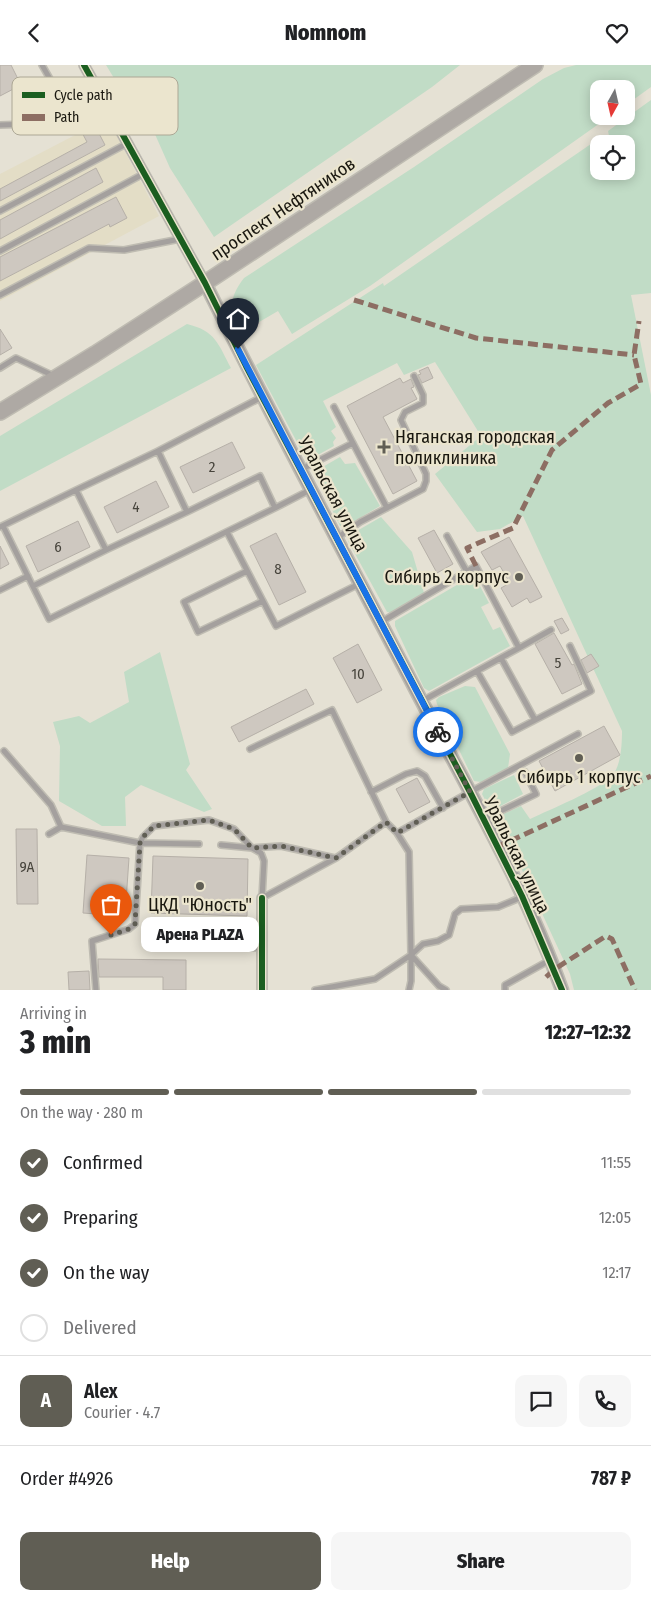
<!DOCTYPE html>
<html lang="en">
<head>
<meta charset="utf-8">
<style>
  :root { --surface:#fff; --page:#f6f6f6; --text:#202124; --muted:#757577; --line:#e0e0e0; --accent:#605e54 }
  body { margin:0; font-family:"Fira Sans Condensed",sans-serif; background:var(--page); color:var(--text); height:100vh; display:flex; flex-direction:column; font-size:19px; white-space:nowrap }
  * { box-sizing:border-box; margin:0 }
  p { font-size:16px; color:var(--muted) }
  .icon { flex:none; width:28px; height:28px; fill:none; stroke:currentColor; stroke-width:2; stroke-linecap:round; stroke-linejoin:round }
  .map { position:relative; height:925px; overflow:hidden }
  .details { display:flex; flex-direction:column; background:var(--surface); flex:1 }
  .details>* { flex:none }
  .needle { width:32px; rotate:188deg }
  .fabs { position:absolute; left:590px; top:15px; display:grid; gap:10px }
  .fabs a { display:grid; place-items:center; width:45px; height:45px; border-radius:10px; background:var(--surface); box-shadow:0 2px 12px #0003; font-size:25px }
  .pin { position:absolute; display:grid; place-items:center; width:42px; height:42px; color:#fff; margin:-51px -21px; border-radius:50% 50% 50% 0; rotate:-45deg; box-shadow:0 0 5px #0007 }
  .pin .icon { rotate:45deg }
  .courier { position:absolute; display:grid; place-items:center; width:50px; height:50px; margin:-25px; border:4px solid #1a73e8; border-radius:50%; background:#fff; color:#222; box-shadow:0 1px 6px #0007 }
  .bubble { position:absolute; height:35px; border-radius:10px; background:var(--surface); box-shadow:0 2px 12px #0003; font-size:16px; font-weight:800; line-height:35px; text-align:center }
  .headline em { font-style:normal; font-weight:800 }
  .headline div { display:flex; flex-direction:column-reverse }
  .headline { display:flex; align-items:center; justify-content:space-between; height:85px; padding:0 20px }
  h1 { font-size:32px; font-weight:800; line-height:38px }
  .bar { display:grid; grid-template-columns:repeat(4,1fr); gap:8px 5px; align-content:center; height:60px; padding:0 20px }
  .bar i { height:6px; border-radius:4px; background:var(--line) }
  .bar .on { background:var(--accent) }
  .bar p { grid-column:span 4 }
  .line { display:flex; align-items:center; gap:12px; padding:0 20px; border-top:1px solid var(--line) }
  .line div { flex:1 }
  .round { display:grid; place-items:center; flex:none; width:52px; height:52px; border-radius:10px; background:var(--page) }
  ol { padding:0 20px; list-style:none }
  li { display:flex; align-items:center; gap:15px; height:55px }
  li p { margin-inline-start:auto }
  li .icon { padding:5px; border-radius:50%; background:var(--accent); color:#fff; stroke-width:4 }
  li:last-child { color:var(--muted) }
  li i { width:28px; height:28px; border:2px solid var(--line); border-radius:50% }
  .primary-button { display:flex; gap:10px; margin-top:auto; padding:10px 20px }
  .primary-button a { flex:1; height:58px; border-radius:10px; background:var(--accent); color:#fff; font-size:20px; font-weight:800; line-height:58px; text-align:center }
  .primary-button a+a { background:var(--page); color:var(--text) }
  header { display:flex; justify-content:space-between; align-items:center; height:65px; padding:0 20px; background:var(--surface); font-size:22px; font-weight:800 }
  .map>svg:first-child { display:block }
  .built { fill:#e3ddc6 }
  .green { fill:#c1dcc6; fill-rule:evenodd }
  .building { fill:#cec8c0; stroke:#b6b0a8 }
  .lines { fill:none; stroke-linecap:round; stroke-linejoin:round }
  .service-casing { stroke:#bfbcb2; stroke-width:8 }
  .minor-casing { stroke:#bfbcb2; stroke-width:12 }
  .tertiary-casing { stroke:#bfbcb2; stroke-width:15 }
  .secondary-casing { stroke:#bfbcb2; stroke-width:18 }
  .service { stroke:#a4a09e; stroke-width:5 }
  .minor { stroke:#a4a09e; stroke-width:10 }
  .tertiary { stroke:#a4a09e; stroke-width:12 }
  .secondary { stroke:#aea9a4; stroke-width:15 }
  .quiet { stroke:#8d6e63; stroke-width:5; stroke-dasharray:10 5; stroke-linecap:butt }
  .cycleway-casing { stroke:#ebe5ce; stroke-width:9 }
  .cycleway { stroke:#1b5e20; stroke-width:6 }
  .done { stroke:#605e54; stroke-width:5; stroke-dasharray:0 9 }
  .route { stroke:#1a73e8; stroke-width:6 }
  .poi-dot { fill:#605e54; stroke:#ebe5ce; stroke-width:2 }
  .labels { text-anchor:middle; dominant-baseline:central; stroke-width:4.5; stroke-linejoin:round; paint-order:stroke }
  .number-label { font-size:15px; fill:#47443c }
  .street-label { font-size:18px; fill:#19170f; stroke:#ebe5ce }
  .poi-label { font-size:18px; fill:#19170f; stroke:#ebe5ce }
  .key { fill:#ebe5ce; stroke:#aca795; stroke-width:1 }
  .key-label { font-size:14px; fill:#19170f }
</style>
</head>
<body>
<header><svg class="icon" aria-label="back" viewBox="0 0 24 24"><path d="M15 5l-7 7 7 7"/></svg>Nomnom<svg class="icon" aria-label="heart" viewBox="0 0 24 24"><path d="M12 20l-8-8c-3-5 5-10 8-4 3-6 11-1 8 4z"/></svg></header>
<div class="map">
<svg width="651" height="925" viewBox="0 0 651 925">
  <rect width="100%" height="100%" fill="#e5e1d4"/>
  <path class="built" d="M97,34L159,151L0,236V109L79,68L69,49Z"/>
  <path class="green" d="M106,0H460L432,22L214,172L170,103L150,58L141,30L117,18Z
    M576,0H651V22L626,40V24H599V51H610L370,221L292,269L278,246L237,270C227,250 230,230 244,213L414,102L543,14L564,3Z
    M651,35V228L631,230L651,330V925H574L570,909L516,792V778L510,781L505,780L495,754L499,751L521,741L530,754C553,743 594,727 612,711C621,701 622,679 622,666L523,451L500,464L477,467L435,409L481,371L435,297L404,310L397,298L323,336L336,362L331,366L336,373L333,377L334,381L307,396L256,300L383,218L384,221L604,70L609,71L608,66ZM599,79H626V106H599Z
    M187,259C216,266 218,279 231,303L0,426V371Z
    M340,392L345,399L355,398L380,441L346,461H340L314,407Z
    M381,452L412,487L424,528L393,548L387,547L348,476L350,470Z
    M474,510L489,538L481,542L493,565L500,562L510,581L429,626L424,623L395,561V556Z
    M160,587L190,699L186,705L212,744L204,747L141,720L125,732L126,761H102L59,736L60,681L53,657L79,651L90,658L129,637L124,607Z
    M465,621L475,622L510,689L508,703L481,717L474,716L437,639L436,635L439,632Z
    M514,710L523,729L491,746L482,729L484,724Z"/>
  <path class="building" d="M0,0H11L21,20L0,31Z
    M91,53L105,80L0,136V124L87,77L78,60Z
    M96,103L103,117L0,174V155Z
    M116,132L127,153L110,162L109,159L0,216V192Z
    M0,264L12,283L0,290Z
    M428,302L433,313L422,318L418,310L421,309L419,306Z
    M400,313L403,318L411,314L414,322L411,323L417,334L383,352L417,416L393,429L347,341Z
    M232,377L245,403L193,428L180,402Z
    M156,416L169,442L117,468L104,442Z
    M78,456L90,482L38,507L26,481Z
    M434,465L453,499L437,508L418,473Z
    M276,468L306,527L279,540L250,481Z
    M509,472L542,532L530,538L527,533L512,542L501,523L510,518L500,501L492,505L481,487Z
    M0,481L9,499L0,504Z
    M562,553L569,565L561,569L554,556Z
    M554,568L572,600L574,599L582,619L562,629L535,579Z
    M358,579L382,625L357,638L333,593Z
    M591,589L599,601L587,608L581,595Z
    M306,624L314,639L239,677L231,662Z
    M604,661L620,690L555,726L539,696Z
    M417,713L430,737L409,748L396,724Z
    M16,764H37L38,839H17Z
    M87,790L129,793L125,851L83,848Z
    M153,791L248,794L247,851L151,848Z
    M98,894L186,895V925H163V912H99Z
    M89,906L90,925H69L68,907Z"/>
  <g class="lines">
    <defs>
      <path id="service" d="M42,0L66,42
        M0,60L30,59L99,26
        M0,146L128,78
        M0,186L145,108
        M0,230L89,183L124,185L180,174
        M0,303L16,293L54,311
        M334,342L387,443
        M158,386L262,332
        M302,404L353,378
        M76,425L158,386L187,447L106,485
        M275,443L310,425
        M3,461L49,554L275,443L260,411L187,447
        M0,462L76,425L106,485L33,521
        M227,467L276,561L359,519
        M447,471L467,507
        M337,473L360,457L423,424L426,416V409L401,355L405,347L423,338V330L414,311
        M247,506L184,537L198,567L263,536
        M0,525L28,511
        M381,557L476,501L519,583L422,636
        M519,583L551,565
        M501,593L535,655
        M477,606L512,667L591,626L570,581
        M250,684L332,645L386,757L397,768L409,787L411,890L439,921L446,925
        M4,686L51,740L61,762
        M371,727L406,709L417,706L425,711L443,743
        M484,754L536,729L525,707
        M397,768L470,727L578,669
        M49,769L61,762L140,778L199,779
        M221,780L252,783L281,781L335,793
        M262,833L336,793L386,757
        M169,881L262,883
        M96,925L92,876L129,864L135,859L140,778L143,772L154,761L209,755L234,764L252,783L261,788L264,796L262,833
        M315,925L375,914L411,890
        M409,925L411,916V890L423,879L438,876L449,870L455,849L461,844L498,842L522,832
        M505,925V920L550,895"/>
      <path id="minor" d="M84,0L205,218
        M262,925V833"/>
      <path id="tertiary" d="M205,218C275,358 349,497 421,635C471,730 526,824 562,925"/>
      <path id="secondary" d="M0,347L95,289L205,218L535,0"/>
    </defs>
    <use href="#service" class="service-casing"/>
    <use href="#minor" class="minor-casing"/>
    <use href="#tertiary" class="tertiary-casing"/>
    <use href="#secondary" class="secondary-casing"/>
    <use href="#service" class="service"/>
    <use href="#minor" class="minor"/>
    <use href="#tertiary" class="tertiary"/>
    <use href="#secondary" class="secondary"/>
    <path class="quiet" d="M354,235L476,273L634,290
      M476,501L467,483L513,463L552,385L608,338L641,319L634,290L639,256
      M497,782L651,711
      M546,912L555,904L606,871L612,874L635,925"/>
    <defs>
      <path id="cycleway" d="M84,0L205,218L246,301L470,727L522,831L562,925
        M262,925V833"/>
    </defs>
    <use href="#cycleway" class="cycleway-casing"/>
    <use href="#cycleway" class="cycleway"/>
  </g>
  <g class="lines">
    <path class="done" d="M111,870L129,864L135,859L140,778L143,772L154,761L209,755L234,764L252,783L281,781L336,793L386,757L397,768L470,727L438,667"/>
    <path class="route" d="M238,284L438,667"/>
  </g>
  <g class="poi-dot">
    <path d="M381.5 374.5h5v5h5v5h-5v5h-5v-5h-5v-5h5z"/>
    <circle cx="519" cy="512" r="5"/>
    <circle cx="579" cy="693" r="5"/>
    <circle cx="200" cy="821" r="5"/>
  </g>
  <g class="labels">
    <g class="number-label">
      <text x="212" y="402">2</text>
      <text x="136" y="442">4</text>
      <text x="58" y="482">6</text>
      <text x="278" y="504">8</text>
      <text x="558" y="598">5</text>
      <text x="358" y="609">10</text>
      <text x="27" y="802">9А</text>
    </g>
    <g class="street-label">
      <text transform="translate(283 144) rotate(-34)">проспект Нефтяников</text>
      <text transform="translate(333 429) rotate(62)">Уральская улица</text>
      <text transform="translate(517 790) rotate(64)">Уральская улица</text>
    </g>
    <g class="poi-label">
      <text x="395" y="372" text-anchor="start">Няганская городская<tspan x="395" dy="21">поликлиника</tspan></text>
      <text x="509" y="512" text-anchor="end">Сибирь 2 корпус</text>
      <text x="579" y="712">Сибирь 1 корпус</text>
      <text x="200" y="840">ЦКД "Юность"</text>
    </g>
  </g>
  <rect x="12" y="12" width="166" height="58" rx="8" class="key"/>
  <rect x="22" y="27" width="23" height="6" fill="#1b5e20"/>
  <rect x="22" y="49" width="23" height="7" fill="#8d6e63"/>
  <g class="key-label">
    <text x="54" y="35">Cycle path</text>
    <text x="54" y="57">Path</text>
  </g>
</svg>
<div class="fabs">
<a><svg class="needle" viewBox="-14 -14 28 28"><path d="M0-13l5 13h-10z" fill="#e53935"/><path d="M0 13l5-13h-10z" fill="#757577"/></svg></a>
<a><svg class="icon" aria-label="locate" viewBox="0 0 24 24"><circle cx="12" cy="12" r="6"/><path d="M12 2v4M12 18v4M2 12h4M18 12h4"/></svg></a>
</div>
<div class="pin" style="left:111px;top:870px;background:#ea580c"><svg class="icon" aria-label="bag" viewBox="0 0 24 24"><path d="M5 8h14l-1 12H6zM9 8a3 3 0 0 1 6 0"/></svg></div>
<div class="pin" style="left:238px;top:284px;background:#1f2937"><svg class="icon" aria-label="home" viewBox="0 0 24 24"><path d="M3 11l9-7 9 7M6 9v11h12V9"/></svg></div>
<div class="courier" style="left:438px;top:667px"><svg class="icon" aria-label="bike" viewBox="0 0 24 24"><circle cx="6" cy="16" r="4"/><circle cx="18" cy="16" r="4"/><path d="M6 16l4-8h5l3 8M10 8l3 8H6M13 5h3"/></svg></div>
<div class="bubble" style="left:141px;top:852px;width:118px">Арена PLAZA</div>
</div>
<section class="details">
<div class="headline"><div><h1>3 min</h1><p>Arriving in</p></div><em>12:27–12:32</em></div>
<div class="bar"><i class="on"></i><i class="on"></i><i class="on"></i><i></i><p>On the way · 280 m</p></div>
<ol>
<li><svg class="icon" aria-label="check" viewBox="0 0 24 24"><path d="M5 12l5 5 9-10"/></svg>Confirmed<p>11:55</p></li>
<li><svg class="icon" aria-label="check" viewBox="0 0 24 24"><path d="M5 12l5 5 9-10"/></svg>Preparing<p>12:05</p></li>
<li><svg class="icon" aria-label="check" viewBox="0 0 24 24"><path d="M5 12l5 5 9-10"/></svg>On the way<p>12:17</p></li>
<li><i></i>Delivered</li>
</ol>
<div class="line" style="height:90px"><b class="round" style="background:var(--accent);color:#fff">A</b><div><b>Alex</b><p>Courier · 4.7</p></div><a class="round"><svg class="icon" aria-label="chat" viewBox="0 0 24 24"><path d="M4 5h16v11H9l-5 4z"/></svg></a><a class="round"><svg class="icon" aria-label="phone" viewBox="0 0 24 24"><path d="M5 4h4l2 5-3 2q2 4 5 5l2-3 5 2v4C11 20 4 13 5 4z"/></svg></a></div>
<div class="line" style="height:65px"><div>Order #4926</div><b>787 ₽</b></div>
<div class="primary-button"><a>Help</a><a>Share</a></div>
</section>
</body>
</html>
